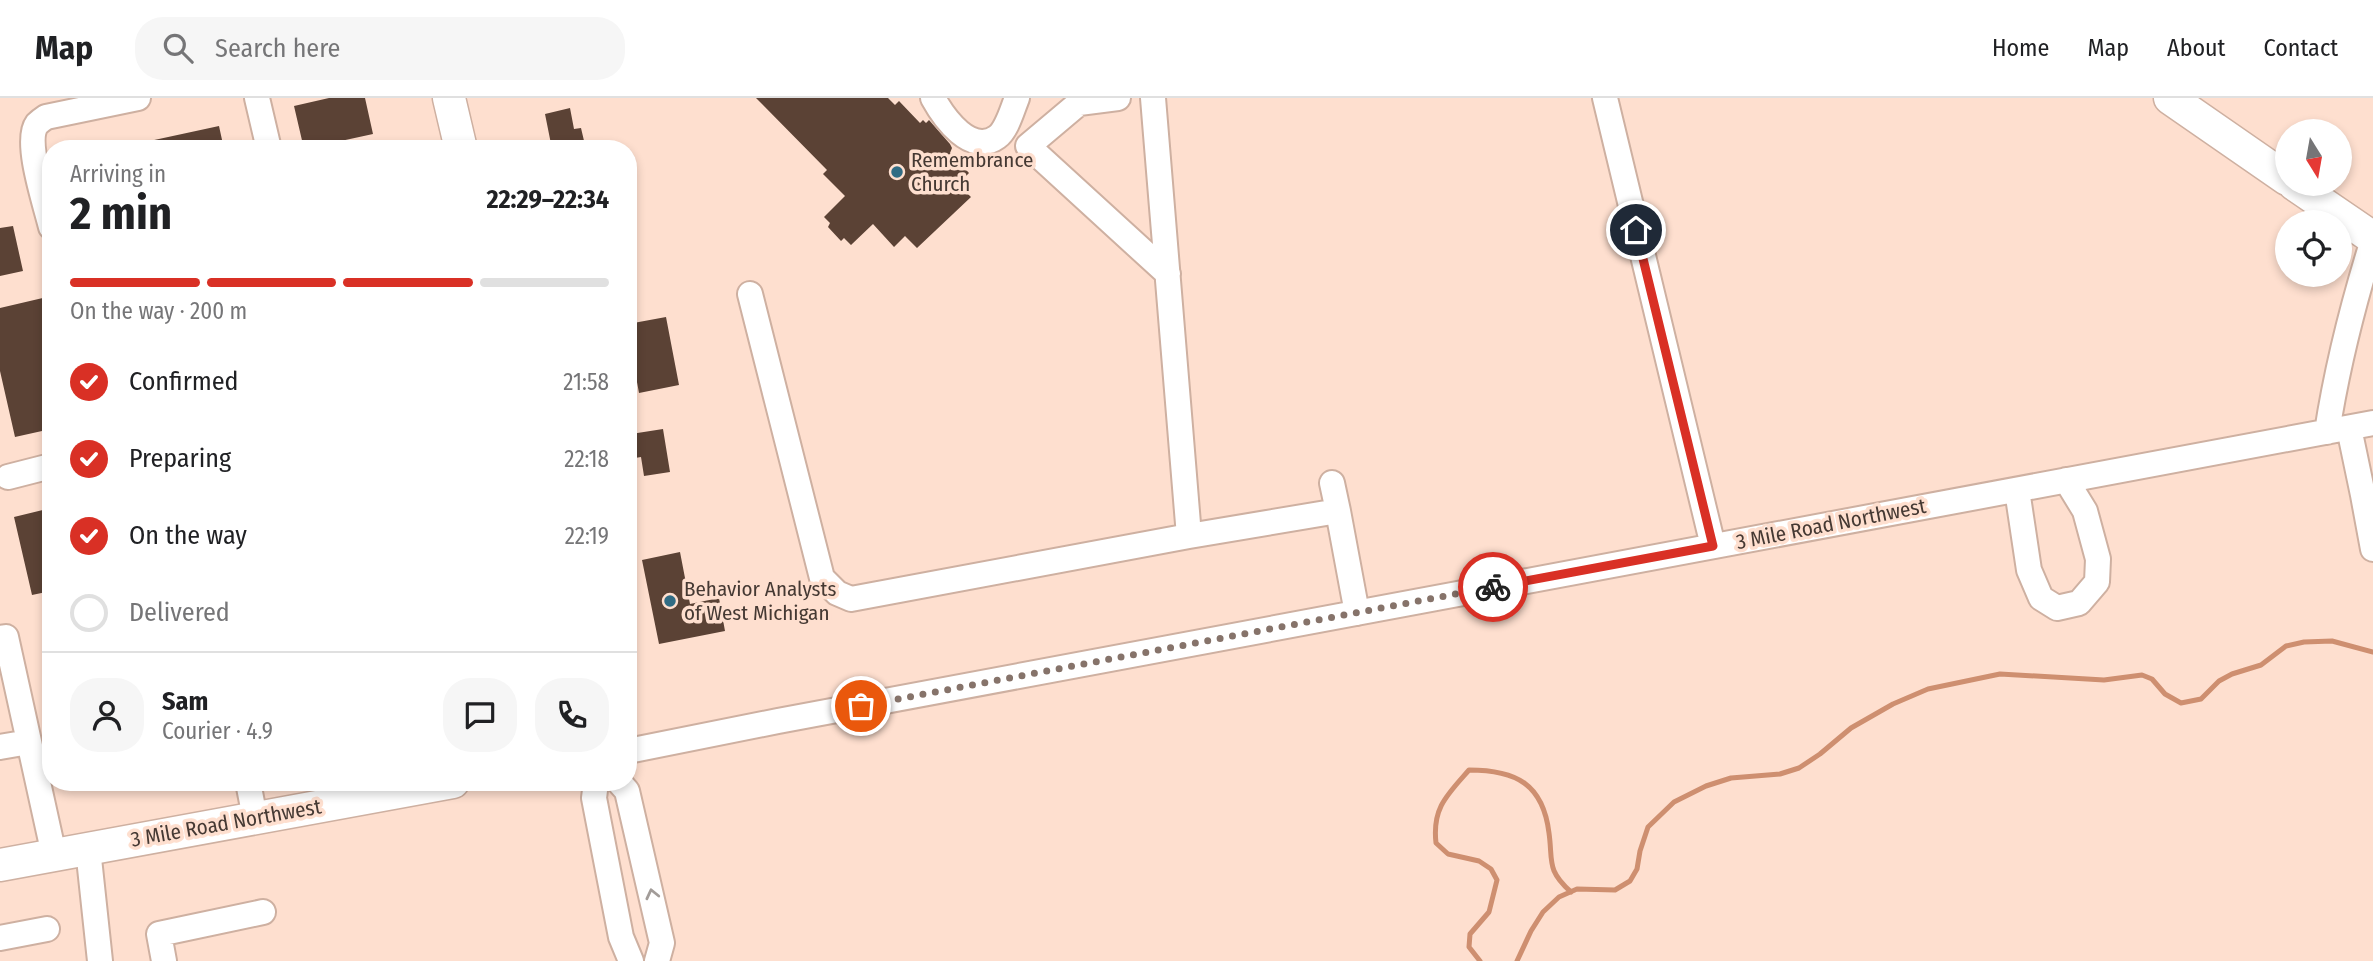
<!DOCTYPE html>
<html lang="en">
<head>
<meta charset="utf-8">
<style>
  :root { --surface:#fff; --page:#f6f6f6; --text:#202124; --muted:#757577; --line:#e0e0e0; --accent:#d93025 }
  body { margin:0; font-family:"Fira Sans Condensed",sans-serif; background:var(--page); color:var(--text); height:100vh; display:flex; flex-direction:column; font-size:26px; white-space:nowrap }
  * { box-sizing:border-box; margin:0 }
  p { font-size:23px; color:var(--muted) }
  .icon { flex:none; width:38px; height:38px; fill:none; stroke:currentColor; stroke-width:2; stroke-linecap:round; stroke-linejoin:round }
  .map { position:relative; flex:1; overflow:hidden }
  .sheet { position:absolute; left:42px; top:42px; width:595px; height:651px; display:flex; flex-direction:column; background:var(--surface); border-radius:28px; box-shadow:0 4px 10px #0003 }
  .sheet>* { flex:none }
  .needle { width:46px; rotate:169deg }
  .tools { position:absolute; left:2275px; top:21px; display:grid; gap:14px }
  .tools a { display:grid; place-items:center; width:77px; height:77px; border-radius:50%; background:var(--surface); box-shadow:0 4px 10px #0003; font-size:35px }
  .pin { position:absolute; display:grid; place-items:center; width:60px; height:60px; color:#fff; margin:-30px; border:4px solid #fff; border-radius:50%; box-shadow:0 2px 7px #0007 }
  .courier { position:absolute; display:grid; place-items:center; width:70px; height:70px; margin:-35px; border:5px solid #d93025; border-radius:50%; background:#fff; color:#222; box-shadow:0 2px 9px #0007 }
  .summary em { font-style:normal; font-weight:700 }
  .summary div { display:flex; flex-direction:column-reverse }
  .summary { display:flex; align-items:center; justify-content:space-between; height:119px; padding:0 28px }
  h1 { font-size:46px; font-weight:700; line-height:52px }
  .bar { display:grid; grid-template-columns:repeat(4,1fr); gap:10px 7px; align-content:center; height:84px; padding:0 28px }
  .bar i { height:9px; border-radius:5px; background:var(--line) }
  .bar .current { background:var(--accent) }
  .bar p { grid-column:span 4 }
  .line { display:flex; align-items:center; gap:18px; padding:0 28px; border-top:2px solid var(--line) }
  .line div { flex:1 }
  .round { display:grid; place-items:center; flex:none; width:74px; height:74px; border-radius:28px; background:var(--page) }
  ol { padding:0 28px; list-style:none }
  li { display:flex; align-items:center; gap:21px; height:77px }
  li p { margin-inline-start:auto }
  li .icon { padding:7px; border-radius:50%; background:var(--accent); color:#fff; stroke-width:4 }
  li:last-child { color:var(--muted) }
  li i { width:38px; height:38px; border:4px solid var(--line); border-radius:50% }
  header { display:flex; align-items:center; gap:42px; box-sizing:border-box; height:98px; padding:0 35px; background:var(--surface); border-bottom:2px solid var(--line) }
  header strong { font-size:33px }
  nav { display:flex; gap:38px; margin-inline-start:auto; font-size:24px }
  .search { width:490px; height:63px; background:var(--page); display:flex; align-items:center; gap:18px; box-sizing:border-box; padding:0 24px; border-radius:28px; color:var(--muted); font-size:26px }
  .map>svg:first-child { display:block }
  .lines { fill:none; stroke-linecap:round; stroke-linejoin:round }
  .stream { stroke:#ce8f70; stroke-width:5 }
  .building { fill:#5b4235 }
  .minor-casing { stroke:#ceb0a1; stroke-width:28 }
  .major-casing { stroke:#ceb0a1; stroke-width:35 }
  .minor { stroke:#fff; stroke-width:24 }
  .major { stroke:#fff; stroke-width:32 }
  .oneway { stroke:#a29c99 }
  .done { stroke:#86736a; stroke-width:7; stroke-dasharray:0 12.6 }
  .route { stroke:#d93025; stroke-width:9 }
  .poi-dot { fill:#316c84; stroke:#fedfcf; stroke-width:2.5 }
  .labels { text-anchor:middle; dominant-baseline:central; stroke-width:7; stroke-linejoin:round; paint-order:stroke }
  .poi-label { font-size:21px; fill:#453933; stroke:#fedfcf; text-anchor:start }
  .street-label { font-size:21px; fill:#453933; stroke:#fedfcf }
</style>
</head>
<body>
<header>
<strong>Map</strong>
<div class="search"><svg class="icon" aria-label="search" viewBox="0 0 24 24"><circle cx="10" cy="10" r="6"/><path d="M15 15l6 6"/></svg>Search here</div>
<nav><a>Home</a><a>Map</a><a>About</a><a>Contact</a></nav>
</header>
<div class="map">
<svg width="2373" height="863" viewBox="0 0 2373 863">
  <rect width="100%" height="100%" fill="#fedfcf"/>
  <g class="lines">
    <path class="stream" d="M1480,863L1469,849L1470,836L1489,814L1497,782L1491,771L1479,763L1448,756L1436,745C1432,710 1447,697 1469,672C1516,672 1543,686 1549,735C1553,763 1546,772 1571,794
      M1517,863L1531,833L1543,814L1559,799L1577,791L1615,792L1630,783L1637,771L1640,753L1648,729L1674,704L1706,688L1731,680L1780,676L1799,670L1820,656L1851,630L1893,606L1928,591L2000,576L2104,582L2142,577L2152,581L2165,596L2181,605L2201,601L2219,583L2232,576L2261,567L2286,548L2304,544L2332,543L2373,554"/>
  </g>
  <path class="building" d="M329,0H365L373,36L304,51L294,8Z
    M756,0H888L895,7L899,3L920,25L923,22L926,25L929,22L950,46L952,50L950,55L969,75L958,86L971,99L917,150L905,138L894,149L873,126L851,147L844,140L841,143L828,129L830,125L824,119L845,98L823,76L827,72Z
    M570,10L574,31L581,30L585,47L578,49V51H552L545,16Z
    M219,28L224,51H146L145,44Z
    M13,128L23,173L0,178V130Z
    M47,199L51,214V246L42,248L51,286V331L15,339L0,273V210Z
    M666,219L679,287L639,295L635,273L628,274V250L631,249L628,226Z
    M663,331L670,374L644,378L641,359L635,360L631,336Z
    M51,410V493L32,497L14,419Z
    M680,454L690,506L719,500L725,533L659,546L642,462Z"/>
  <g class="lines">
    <defs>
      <path id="minor" d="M257,0L269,51
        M933,0C944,20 971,58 997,39C1007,32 1012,12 1017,0
        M1118,0L1079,5L1028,48L1168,176
        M1153,0L1189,438
        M1605,0L1713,448
        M51,129C46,108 24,43 37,26C40,23 43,21 46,19L138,0
        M750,196L822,480L837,495L851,501L1189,438L1338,413L1357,515
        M2349,330L2363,397L2373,400
        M2327,334C2337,269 2353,206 2373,142
        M8,379L51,368
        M1332,385L1338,413
        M2017,392L2029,472L2041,500L2057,510L2079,505L2097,484L2098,461L2085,413L2066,382
        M2363,397L2373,451
        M0,540L6,539L54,757
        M0,649L29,644
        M628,653L778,623L2373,325
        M248,684L255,720
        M596,684L594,700L621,839L631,863
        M619,684L627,693L662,845L657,863
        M88,751L100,863
        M0,840L47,831
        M164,863L159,836L263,814"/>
      <path id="major" d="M449,0L461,51
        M2170,0L2287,81
        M2294,86L2373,140
        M0,767L453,684"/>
    </defs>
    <use href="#minor" class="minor-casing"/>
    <use href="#major" class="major-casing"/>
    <use href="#minor" class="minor"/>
    <use href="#major" class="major"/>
  </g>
  <defs><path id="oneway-chevron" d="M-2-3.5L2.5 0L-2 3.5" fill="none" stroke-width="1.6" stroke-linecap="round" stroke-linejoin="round" transform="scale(1.75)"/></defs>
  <use class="oneway" href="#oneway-chevron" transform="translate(652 796) rotate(-103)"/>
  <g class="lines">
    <path class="done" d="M861,608L1493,489"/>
    <path class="route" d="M1493,489L1713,448L1636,132"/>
  </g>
  <g class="poi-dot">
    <circle cx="897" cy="74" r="7"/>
    <circle cx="670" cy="503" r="7"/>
  </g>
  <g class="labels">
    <g class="poi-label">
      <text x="911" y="62">Remembrance<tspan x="911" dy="24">Church</tspan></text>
      <text x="684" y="491">Behavior Analysts<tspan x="684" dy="24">of West Michigan</tspan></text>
    </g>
    <g class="street-label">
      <text transform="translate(1831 426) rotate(-11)">3 Mile Road Northwest</text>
      <text transform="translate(226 725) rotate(-10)">3 Mile Road Northwest</text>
    </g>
  </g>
</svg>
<div class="tools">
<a><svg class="needle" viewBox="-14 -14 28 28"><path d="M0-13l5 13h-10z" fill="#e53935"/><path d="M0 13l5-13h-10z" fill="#757577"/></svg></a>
<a><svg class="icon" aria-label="locate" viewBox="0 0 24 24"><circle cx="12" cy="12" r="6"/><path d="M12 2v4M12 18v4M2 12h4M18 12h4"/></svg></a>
</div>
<div class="pin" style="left:861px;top:608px;background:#ea580c"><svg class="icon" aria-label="bag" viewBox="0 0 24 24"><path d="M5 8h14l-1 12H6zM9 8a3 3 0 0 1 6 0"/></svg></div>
<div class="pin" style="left:1636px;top:132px;background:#1f2937"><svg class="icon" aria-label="home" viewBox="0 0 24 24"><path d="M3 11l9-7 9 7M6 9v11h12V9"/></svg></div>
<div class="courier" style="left:1493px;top:489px"><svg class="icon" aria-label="bike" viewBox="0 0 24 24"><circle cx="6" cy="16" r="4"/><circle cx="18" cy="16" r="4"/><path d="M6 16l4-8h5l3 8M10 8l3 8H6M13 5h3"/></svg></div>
<section class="sheet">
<div class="summary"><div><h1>2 min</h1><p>Arriving in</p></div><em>22:29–22:34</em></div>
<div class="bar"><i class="current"></i><i class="current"></i><i class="current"></i><i></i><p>On the way · 200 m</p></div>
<ol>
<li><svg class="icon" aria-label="check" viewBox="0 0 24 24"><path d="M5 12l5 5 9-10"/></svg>Confirmed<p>21:58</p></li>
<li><svg class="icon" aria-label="check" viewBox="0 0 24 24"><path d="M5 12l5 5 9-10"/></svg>Preparing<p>22:18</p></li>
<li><svg class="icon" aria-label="check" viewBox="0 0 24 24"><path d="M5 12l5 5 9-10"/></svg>On the way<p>22:19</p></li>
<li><i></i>Delivered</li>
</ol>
<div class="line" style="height:126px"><a class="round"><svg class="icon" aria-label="person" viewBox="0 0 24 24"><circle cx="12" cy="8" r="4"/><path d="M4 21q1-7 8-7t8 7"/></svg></a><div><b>Sam</b><p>Courier · 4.9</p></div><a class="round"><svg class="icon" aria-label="chat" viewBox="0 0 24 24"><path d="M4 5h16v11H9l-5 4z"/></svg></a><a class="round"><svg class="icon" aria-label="phone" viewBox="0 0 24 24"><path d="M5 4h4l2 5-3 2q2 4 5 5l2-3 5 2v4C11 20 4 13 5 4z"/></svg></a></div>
</section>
</div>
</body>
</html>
